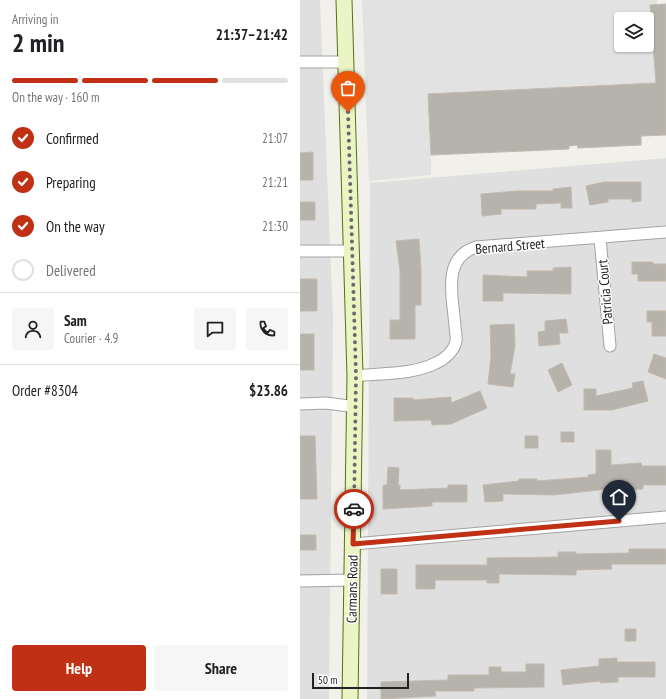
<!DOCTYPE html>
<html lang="en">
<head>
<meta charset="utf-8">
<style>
  :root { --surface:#fff; --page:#f6f6f6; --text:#202124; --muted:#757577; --line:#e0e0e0; --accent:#c03014 }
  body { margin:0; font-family:"PT Sans Narrow",sans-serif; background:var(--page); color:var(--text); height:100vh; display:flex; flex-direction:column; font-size:15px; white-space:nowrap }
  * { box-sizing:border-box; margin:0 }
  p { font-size:13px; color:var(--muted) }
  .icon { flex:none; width:22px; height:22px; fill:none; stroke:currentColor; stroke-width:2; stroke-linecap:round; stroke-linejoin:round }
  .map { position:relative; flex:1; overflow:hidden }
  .sheet { display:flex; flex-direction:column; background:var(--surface); width:300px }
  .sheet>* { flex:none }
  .fabs { position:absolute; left:314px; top:12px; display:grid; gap:8px }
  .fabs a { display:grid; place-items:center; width:40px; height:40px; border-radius:4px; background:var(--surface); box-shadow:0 1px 3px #0004; font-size:20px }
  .scale { position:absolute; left:12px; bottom:10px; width:97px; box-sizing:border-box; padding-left:4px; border:2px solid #222; border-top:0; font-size:11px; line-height:14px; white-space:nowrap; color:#222; -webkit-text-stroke:3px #fff; paint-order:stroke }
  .pin { position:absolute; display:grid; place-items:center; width:34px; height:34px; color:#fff; margin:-41px -17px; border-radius:50% 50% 50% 0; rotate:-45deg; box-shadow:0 0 4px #0007 }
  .pin .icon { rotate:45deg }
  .courier { position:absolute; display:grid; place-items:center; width:40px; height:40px; margin:-20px; border:3px solid #c03014; border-radius:50%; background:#fff; color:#222; box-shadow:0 1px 5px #0007 }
  .head em { font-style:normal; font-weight:600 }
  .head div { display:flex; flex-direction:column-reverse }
  .head { display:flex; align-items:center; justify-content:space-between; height:68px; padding:0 12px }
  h1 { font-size:26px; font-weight:600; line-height:30px }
  .bar { display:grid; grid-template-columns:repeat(4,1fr); gap:6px 4px; align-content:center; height:48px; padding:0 12px }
  .bar i { height:5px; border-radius:3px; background:var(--line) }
  .bar .on { background:var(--accent) }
  .bar p { grid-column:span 4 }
  .line { display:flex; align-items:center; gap:10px; padding:0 12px; border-top:1px solid var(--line) }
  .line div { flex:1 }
  .round { display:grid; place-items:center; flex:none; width:42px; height:42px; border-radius:4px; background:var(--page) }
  ol { padding:0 12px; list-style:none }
  li { display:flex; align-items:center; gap:12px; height:44px }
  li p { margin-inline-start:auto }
  li .icon { padding:4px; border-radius:50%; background:var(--accent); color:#fff; stroke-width:4 }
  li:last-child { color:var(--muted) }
  li i { width:22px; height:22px; border:2px solid var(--line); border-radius:50% }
  .action { display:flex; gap:8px; margin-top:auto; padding:8px 12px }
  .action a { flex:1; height:46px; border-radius:4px; background:var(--accent); color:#fff; font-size:16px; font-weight:600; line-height:46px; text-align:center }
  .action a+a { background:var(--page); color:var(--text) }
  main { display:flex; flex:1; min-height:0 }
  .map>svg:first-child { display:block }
  .residential { fill:#e0dfdf }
  .parking { fill:#e2e2e2; fill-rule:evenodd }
  .building { fill:#b6b2ac; stroke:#c2b9ad }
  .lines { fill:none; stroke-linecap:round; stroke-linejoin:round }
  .street-casing { stroke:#a3a3a3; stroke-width:13 }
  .secondary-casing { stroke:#577110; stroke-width:17 }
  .street { stroke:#fff; stroke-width:11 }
  .secondary { stroke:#eaf4c4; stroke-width:15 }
  .done { stroke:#6a6a68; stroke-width:4; stroke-dasharray:0 7.2 }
  .route { stroke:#c03014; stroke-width:5 }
  .labels { text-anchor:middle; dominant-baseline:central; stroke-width:3; stroke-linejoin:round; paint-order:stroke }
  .street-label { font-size:14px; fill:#222; stroke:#fff }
</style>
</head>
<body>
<main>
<section class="sheet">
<div class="head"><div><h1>2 min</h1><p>Arriving in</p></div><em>21:37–21:42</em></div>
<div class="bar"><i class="on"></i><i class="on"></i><i class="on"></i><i></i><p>On the way · 160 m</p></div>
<ol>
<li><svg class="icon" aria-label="check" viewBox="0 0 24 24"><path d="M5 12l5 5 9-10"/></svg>Confirmed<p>21:07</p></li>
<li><svg class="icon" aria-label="check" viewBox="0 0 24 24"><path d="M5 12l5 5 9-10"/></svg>Preparing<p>21:21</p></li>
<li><svg class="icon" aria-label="check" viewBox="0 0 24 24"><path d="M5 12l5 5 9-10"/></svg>On the way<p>21:30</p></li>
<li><i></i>Delivered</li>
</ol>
<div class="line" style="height:72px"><a class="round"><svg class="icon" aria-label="person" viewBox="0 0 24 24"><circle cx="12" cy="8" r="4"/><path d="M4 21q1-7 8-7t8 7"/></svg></a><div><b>Sam</b><p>Courier · 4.9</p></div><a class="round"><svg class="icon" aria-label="chat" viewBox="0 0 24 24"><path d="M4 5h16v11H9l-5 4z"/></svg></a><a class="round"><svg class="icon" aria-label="phone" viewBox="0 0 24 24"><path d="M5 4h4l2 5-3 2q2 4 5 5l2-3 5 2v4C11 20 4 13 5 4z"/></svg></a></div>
<div class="line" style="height:52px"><div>Order #8304</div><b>$23.86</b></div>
<div class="action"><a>Help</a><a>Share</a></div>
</section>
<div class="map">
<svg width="366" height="699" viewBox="0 0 366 699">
  <rect width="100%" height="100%" fill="#f1f0ea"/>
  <path class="residential" d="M0,0H20L33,318L29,699H0Z
    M366,158V699H67L70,183Z"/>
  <path class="parking" d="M62,0H357V4L351,5L356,83L131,155V175L69,181ZM321,19H347V45H321Z"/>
  <path class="building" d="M366,4V135L341,136V145L278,148L277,145L269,146V149L131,155L128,94L356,83L350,5Z
    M13,152V180H0V153Z
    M304,182H341V201L332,202V199H308V202L290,205L286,186Z
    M271,187L272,208H261V203L236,204V209H201V214L182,216L181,194L217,191H253V189Z
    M0,202H15V220H0Z
    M119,239L121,269V305H115V339H90V320H100V271L96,241Z
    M332,262H353V264H366V281H338V274H332Z
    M271,267V294L203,293V301H183V275L227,277V271H253V268Z
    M0,279H17V311H0Z
    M347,311H366V336H352V322H347Z
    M266,319L268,333H259L260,344L239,346L238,332L245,331V321Z
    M214,324L215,346L210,374H215L213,387L188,384L191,356L190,325Z
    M0,334H14V370H0Z
    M354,354L366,358V379L348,372Z
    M262,363L272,385L258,392L248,370Z
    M343,381L348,401L312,410H284V389H296V396L333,388L332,383Z
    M180,391L187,408L151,424L132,425L131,420L94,421V398H113V400L151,397V403Z
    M261,432H274V442H261Z
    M0,436H15L17,499H0Z
    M225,436H238V448H225Z
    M296,450H311V465L341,463L342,466H366V485H343V489L325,490V487L254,495L203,494V501L185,502L183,485L219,481V479H237V481L289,477L288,475L296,474Z
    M88,467L99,468L98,485H100V490L148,488V485H167V502H132V506L83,509V485H87Z
    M0,535H16V550H0Z
    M329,549H366V564H311L312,569L276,570V575L199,574V583H187V580H135V589H116V565H187V558L258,557V552H276V554L329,553Z
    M81,569H97V594H81Z
    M325,629H336V641H325Z
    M317,658V662H355V677H318V682L300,683V681L263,685L261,670L299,666V659Z
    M226,664H244V687L174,688V691H135L136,696L81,699V682L148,680V675H189V667H201V672H226Z"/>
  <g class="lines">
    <defs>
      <path id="street" d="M0,62H47
        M300,238L310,346
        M0,251H52
        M55,376C82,373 112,375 136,363C145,359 154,351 156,341C157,337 155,331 155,326C153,298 141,258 176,247L366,232
        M0,404L26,403L56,407
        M53,544L366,517
        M0,581L52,580"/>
      <path id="secondary" d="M44,0L55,376L50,699"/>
    </defs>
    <use href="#street" class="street-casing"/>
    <use href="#secondary" class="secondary-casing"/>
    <use href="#street" class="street"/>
    <use href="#secondary" class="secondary"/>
  </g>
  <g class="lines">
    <path class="done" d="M48,112L56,376L54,509"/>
    <path class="route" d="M54,509L53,544L319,521"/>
  </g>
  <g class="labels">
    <g class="street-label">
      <text transform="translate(210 246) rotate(-5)">Bernard Street</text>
      <text transform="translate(305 292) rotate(-95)">Patricia Court</text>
      <text transform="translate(52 589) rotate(-89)">Carmans Road</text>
    </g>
  </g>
</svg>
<div class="fabs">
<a><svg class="icon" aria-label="layers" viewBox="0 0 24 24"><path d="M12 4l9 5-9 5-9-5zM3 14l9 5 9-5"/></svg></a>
</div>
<div class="scale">50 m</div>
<div class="pin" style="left:48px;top:112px;background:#ea580c"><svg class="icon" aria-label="bag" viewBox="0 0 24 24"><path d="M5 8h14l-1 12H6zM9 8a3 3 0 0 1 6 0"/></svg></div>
<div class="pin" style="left:319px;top:521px;background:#1f2937"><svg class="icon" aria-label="home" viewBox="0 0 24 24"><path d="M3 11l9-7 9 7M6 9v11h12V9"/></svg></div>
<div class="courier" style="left:54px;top:509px"><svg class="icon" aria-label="car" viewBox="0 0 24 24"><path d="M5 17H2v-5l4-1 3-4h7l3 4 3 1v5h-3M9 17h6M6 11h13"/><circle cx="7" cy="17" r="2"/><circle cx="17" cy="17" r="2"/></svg></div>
</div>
</main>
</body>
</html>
